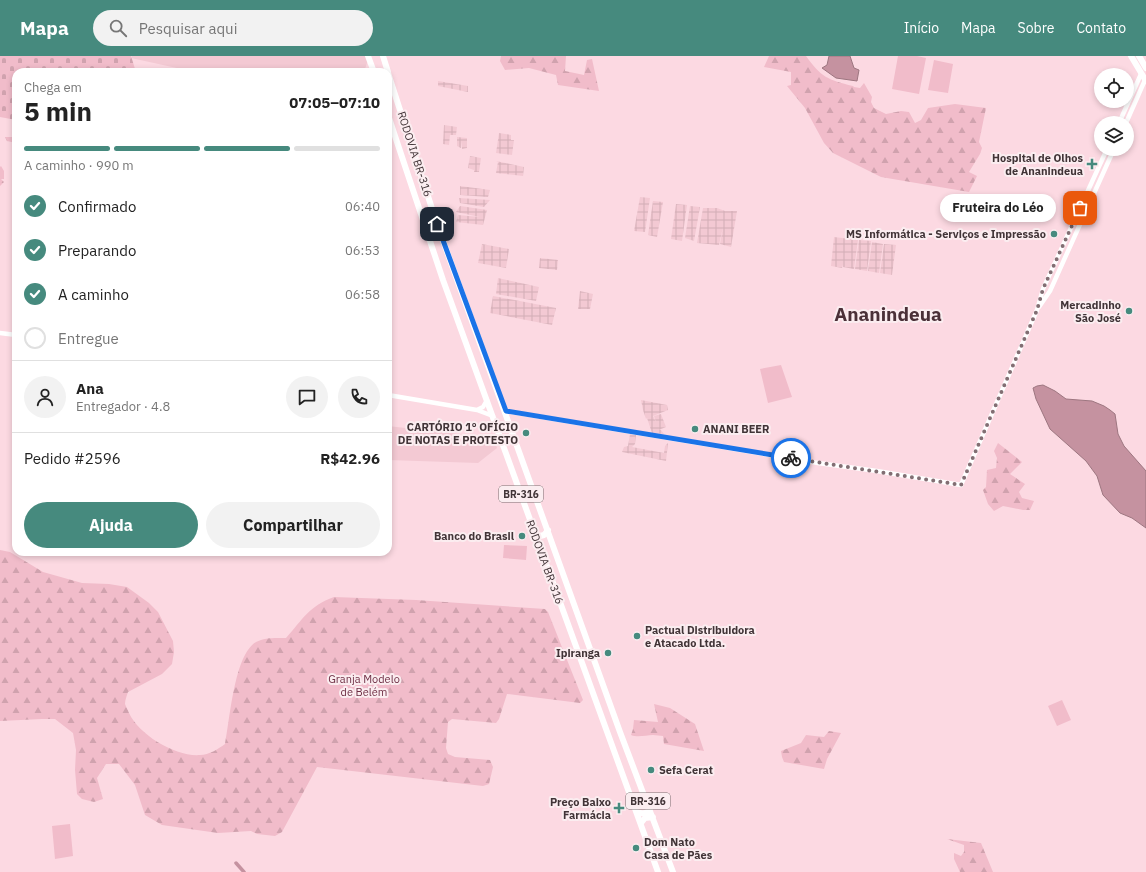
<!DOCTYPE html>
<html lang="pt">
<head>
<meta charset="utf-8">
<style>
  :root { --surface:#fff; --page:#f2f2f2; --text:#222; --muted:#767676; --line:#e0e0e0; --accent:#468a7e }
  body { margin:0; font-family:"IBM Plex Sans",sans-serif; background:var(--page); color:var(--text); height:100vh; display:flex; flex-direction:column; font-size:15px; white-space:nowrap }
  * { box-sizing:border-box; margin:0 }
  p { font-size:13px; color:var(--muted) }
  .icon { flex:none; width:22px; height:22px; fill:none; stroke:currentColor; stroke-width:2; stroke-linecap:round; stroke-linejoin:round }
  .map { position:relative; flex:1; overflow:hidden }
  .side { position:absolute; left:12px; top:12px; width:380px; height:488px; display:flex; flex-direction:column; background:var(--surface); border-radius:12px; box-shadow:0 2px 6px #0003 }
  .side>* { flex:none }
  .tools { position:absolute; left:1094px; top:12px; display:grid; gap:8px }
  .tools a { display:grid; place-items:center; width:40px; height:40px; border-radius:50%; background:var(--surface); box-shadow:0 2px 6px #0003; font-size:20px }
  .pin { position:absolute; display:grid; place-items:center; width:34px; height:34px; color:#fff; margin:-17px; border-radius:8px; box-shadow:0 2px 6px #0006 }
  .courier { position:absolute; display:grid; place-items:center; width:40px; height:40px; margin:-20px; border:3px solid #1a73e8; border-radius:50%; background:#fff; color:#222; box-shadow:0 1px 5px #0007 }
  .bubble { position:absolute; height:28px; border-radius:14px; background:var(--surface); box-shadow:0 2px 6px #0003; font-size:13px; font-weight:700; line-height:28px; text-align:center }
  .summary em { font-style:normal; font-weight:700 }
  .summary div { display:flex; flex-direction:column-reverse }
  .summary { display:flex; align-items:center; justify-content:space-between; height:68px; padding:0 12px }
  h1 { font-size:26px; font-weight:700; line-height:30px }
  .bar { display:grid; grid-template-columns:repeat(4,1fr); gap:6px 4px; align-content:center; height:48px; padding:0 12px }
  .bar i { height:5px; border-radius:3px; background:var(--line) }
  .bar .selected { background:var(--accent) }
  .bar p { grid-column:span 4 }
  .line { display:flex; align-items:center; gap:10px; padding:0 12px; border-top:1px solid var(--line) }
  .line div { flex:1 }
  .round { display:grid; place-items:center; flex:none; width:42px; height:42px; border-radius:21px; background:var(--page) }
  ol { padding:0 12px; list-style:none }
  li { display:flex; align-items:center; gap:12px; height:44px }
  li p { margin-inline-start:auto }
  li .icon { padding:4px; border-radius:50%; background:var(--accent); color:#fff; stroke-width:4 }
  li:last-child { color:var(--muted) }
  li i { width:22px; height:22px; border:2px solid var(--line); border-radius:50% }
  .primary-button { display:flex; gap:8px; margin-top:auto; padding:8px 12px }
  .primary-button a { flex:1; height:46px; border-radius:24px; background:var(--accent); color:#fff; font-size:16px; font-weight:700; line-height:46px; text-align:center }
  .primary-button a+a { background:var(--page); color:var(--text) }
  header { display:flex; align-items:center; gap:24px; box-sizing:border-box; height:56px; padding:0 20px; background:var(--accent); color:#fff }
  header strong { font-size:19px }
  nav { display:flex; gap:22px; margin-inline-start:auto; font-size:14px }
  .search { width:280px; height:36px; background:var(--page); display:flex; align-items:center; gap:10px; box-sizing:border-box; padding:0 14px; border-radius:22px; color:var(--muted); font-size:15px }
  .map>svg:first-child { display:block }
  .built { fill:#f3c9d3 }
  .industrial { fill:url(#industrial-grid) }
  .forest { fill:url(#forest-firs) }
  .cemetery { fill:url(#cemetery-stones) }
  .pitch { fill:#f1bcca }
  .water { fill:#c592a0; stroke:#9d7680 }
  .lines { fill:none; stroke-linecap:round; stroke-linejoin:round }
  .canal { stroke:#c592a0; stroke-width:3.5 }
  .tertiary { stroke:#fff; stroke-width:4.5 }
  .primary { stroke:#fff; stroke-width:6 }
  .trunk { stroke:#fff; stroke-width:6 }
  .done { stroke:#826e73; stroke-width:4; stroke-dasharray:0 7.2 }
  .route { stroke:#1a73e8; stroke-width:5 }
  .poi-dot { fill:#468a7e; stroke:#fbedf0; stroke-width:1.5 }
  .labels { text-anchor:middle; dominant-baseline:central; stroke-width:4; stroke-linejoin:round; paint-order:stroke }
  .shield { fill:#fbedf0; stroke:#796c6e; stroke-width:1 }
  .shield-label { font-size:10px; font-weight:bold; fill:#413437 }
  .street-label { font-size:11px; fill:#413437; stroke:#fbedf0 }
  .poi-label { font-size:11px; font-weight:bold; fill:#413437; stroke:#fbedf0; text-anchor:end }
  .park-label { font-size:11px; fill:#6e2e44; stroke:#fbedf0 }
  .town-label { font-size:19px; font-weight:bold; fill:#4b3038; stroke:#fbedf0 }
</style>
</head>
<body>
<header>
<strong>Mapa</strong>
<div class="search"><svg class="icon" aria-label="search" viewBox="0 0 24 24"><circle cx="10" cy="10" r="6"/><path d="M15 15l6 6"/></svg>Pesquisar aqui</div>
<nav><a>Início</a><a>Mapa</a><a>Sobre</a><a>Contato</a></nav>
</header>
<div class="map">
<svg width="1146" height="816" viewBox="0 0 1146 816">
  <defs>
    <pattern id="industrial-grid" width="8" height="8" patternUnits="userSpaceOnUse"><rect width="8" height="8" fill="#f3c9d3"/><path d="M0 4h8M4 0v8" fill="none" stroke="#d2adb6"/></pattern>
    <pattern id="forest-firs" width="22" height="20" patternUnits="userSpaceOnUse"><rect width="22" height="20" fill="#f1bcca"/><path d="M5 1l3.5 6h-7zM16 11l3.5 6h-7z" fill="#d0a2ae"/></pattern>
    <pattern id="cemetery-stones" width="16" height="16" patternUnits="userSpaceOnUse"><rect width="16" height="16" fill="#f1bcca"/><path d="M2 7V4a2 2 0 0 1 4 0v3zM10 15v-3a2 2 0 0 1 4 0v3z" fill="#d0a2ae"/></pattern>
  </defs>
  <rect width="100%" height="100%" fill="#fcd9e2"/>
  <path class="built" d="M132,0H367L369,1L364,16H195L131,2Z
    M388,370L493,382L497,392L478,407L388,404Z"/>
  <path class="industrial" d="M438,25L468,30V36L438,30Z
    M444,69L457,71L456,79H450L449,89L443,88Z
    M499,77L511,79V84H514L512,99L496,97Z
    M457,81L467,82V92L462,93V85L461,92L457,90Z
    M470,100L481,102L479,116H474V114L468,112Z
    M496,105L524,111L523,120L496,117L498,106Z
    M460,130L490,134L488,141L460,139Z
    M640,141L650,142L645,176L634,175Z
    M459,142L490,144L484,151L460,147Z
    M653,145L663,146L657,181L648,179Z
    M676,148L687,149L682,185L671,183Z
    M460,150L487,154L483,169L456,166L458,159L480,161L456,156Z
    M690,150L700,151L694,185L685,182Z
    M703,152H717L725,155H737L731,191L720,188L723,171L719,189L697,187Z
    M834,181L858,184L854,213L843,211V209L842,212L831,210Z
    M859,184L871,185L867,215L855,213Z
    M872,186L883,188L879,217L868,215Z
    M482,188L509,193L506,212L478,207Z
    M884,188L896,189L892,219L880,217Z
    M540,202L558,204L557,214L539,212Z
    M498,222L539,231L536,245L496,238Z
    M580,235L593,238L590,253H578Z
    M493,240L556,252L552,269L490,257Z
    M641,344L667,349L668,354L653,360L656,366L654,360L661,358L666,371L659,374H661L664,378L652,377L647,362L646,363L643,354Z
    M630,378L636,379L635,388L632,391L664,397L665,390L668,387L666,405L622,396L624,391L628,390Z"/>
  <path class="forest" d="M501,0H566L565,15L584,19L587,4L592,3L599,35L558,29L556,19L529,12L505,14L500,5Z
    M769,0H806C821,21 828,24 853,30L854,31L860,32L864,27L872,41L871,46L874,52L886,58L901,55L909,56L915,67L921,64L928,52L955,48L986,52L979,86L982,92L980,98L969,116L977,120L969,136L881,121L833,97L824,87L805,52L787,30L791,29V16L764,11Z
    M12,71H16V87L7,85L5,81H14Z
    M1,110L4,115V123H1L4,126L0,130V111Z
    M998,387L1022,406L1010,418L1025,428L1019,436L1022,442L1034,445L1030,454H1023L1003,450L994,455L988,448L983,434L986,431L987,414L996,412L997,402L994,395Z
    M0,494L10,496L43,516L82,527L109,528L127,531L149,547L158,556L173,585L174,596L172,608L162,618L128,636C127,639 125,644 125,648C126,651 128,654 129,657C139,679 176,701 200,699C209,699 218,693 225,688C230,664 234,599 256,586C265,581 276,582 286,582C303,563 309,550 334,541L416,544L545,553L548,556L583,644L580,647L507,638L499,663L496,667L452,663L448,666L446,692L448,698L455,701L490,704L493,711L489,728L483,730L317,711L282,776L275,780L257,778L251,775L218,777L162,769L145,759L135,729L119,708H106L97,722L103,743L94,746L82,743L77,738L75,714L76,694L73,677L55,663H42L0,665Z
    M654,648L670,652L695,668L704,695L664,688L663,680C660,680 656,679 653,679C646,679 638,682 631,679L633,673L634,664L658,666Z
    M829,675L841,677L827,703L824,713L784,706L782,701L781,695L801,687L806,679L824,681Z
    M947,783L981,787L993,816H960L954,803V797L961,800L964,796V789Z"/>
  <path class="cemetery" d="M0,0H131L136,16H16V64L0,61Z"/>
  <path class="pitch" d="M898,0H917L926,2L919,38L892,33Z
    M934,4L953,8L948,37L928,34Z
    M781,309L792,341L768,347L760,313Z
    M504,489L527,490L526,504L503,502Z
    M1062,644L1071,664L1057,670L1048,650Z
    M70,768L73,800L55,803L52,770Z"/>
  <path class="water" d="M829,0H850L854,12L859,14L857,25L836,22L822,12L827,9Z
    M1043,329L1055,335L1066,343L1092,345L1104,350L1110,354L1115,358L1118,378L1124,390L1146,415V472L1132,462L1120,457L1103,439L1097,420L1086,405L1050,373L1036,343L1033,332L1037,330Z"/>
  <g class="lines">
    <path class="canal" d="M236,807L244,816"/>
    <path class="tertiary" d="M1119,67L1141,18
      M1126,67L1145,24
      M1039,251L1050,235L1114,93
      M0,277L16,279
      M388,339L477,354L493,360
      M477,354L483,351L487,344
      M505,355L818,407L877,415L961,429L1037,254L1043,233L1107,93"/>
    <path class="primary" d="M1131,0L1146,25
      M1139,0L1146,12"/>
    <path class="trunk" d="M368,0L374,16
      M383,0L388,16
      M388,17L437,168L620,676L673,816
      M388,59L443,224L658,816
      M536,478L540,480L544,479L548,474
      M637,756C642,758 647,758 650,753
      M641,767L645,762L653,761"/>
  </g>
  <g class="lines">
    <path class="done" d="M791,402L961,429L1037,254L1043,233L1080,152"/>
    <path class="route" d="M437,168L506,355L791,402"/>
  </g>
  <g class="poi-dot">
    <path d="M1090 102h4v4h4v4h-4v4h-4v-4h-4v-4h4z"/>
    <circle cx="1054" cy="178" r="4"/>
    <circle cx="1129" cy="255" r="4"/>
    <circle cx="695" cy="373" r="4"/>
    <circle cx="526" cy="377" r="4"/>
    <circle cx="522" cy="480" r="4"/>
    <circle cx="637" cy="580" r="4"/>
    <circle cx="608" cy="597" r="4"/>
    <circle cx="651" cy="714" r="4"/>
    <path d="M617 746h4v4h4v4h-4v4h-4v-4h-4v-4h4z"/>
    <circle cx="636" cy="792" r="4"/>
  </g>
  <g class="labels">
    <g class="shield">
      <rect x="499" y="430" width="44" height="16" rx="3"/>
      <rect x="626" y="737" width="44" height="16" rx="3"/>
    </g>
    <g class="shield-label">
      <text x="521" y="438">BR-316</text>
      <text x="648" y="745">BR-316</text>
    </g>
    <g class="street-label">
      <text transform="translate(415 98) rotate(72)">RODOVIA BR-316</text>
      <text transform="translate(545 506) rotate(70)">RODOVIA BR-316</text>
    </g>
    <g class="poi-label">
      <text x="1083" y="102">Hospital de Olhos<tspan x="1083" dy="13">de Ananindeua</tspan></text>
      <text x="1046" y="178">MS Informática - Serviços e Impressão</text>
      <text x="1121" y="249">Mercadinho<tspan x="1121" dy="13">São José</tspan></text>
      <text x="518" y="371">CARTÓRIO 1º OFÍCIO<tspan x="518" dy="13">DE NOTAS E PROTESTO</tspan></text>
      <text x="703" y="373" text-anchor="start">ANANI BEER</text>
      <text x="514" y="480">Banco do Brasil</text>
      <text x="645" y="574" text-anchor="start">Pactual Distribuidora<tspan x="645" dy="13">e Atacado Ltda.</tspan></text>
      <text x="600" y="597">Ipiranga</text>
      <text x="659" y="714" text-anchor="start">Sefa Cerat</text>
      <text x="611" y="746">Preço Baixo<tspan x="611" dy="13">Farmácia</tspan></text>
      <text x="644" y="786" text-anchor="start">Dom Nato<tspan x="644" dy="13">Casa de Pães</tspan></text>
    </g>
    <g class="park-label">
      <text x="364" y="623">Granja Modelo<tspan x="364" dy="13">de Belém</tspan></text>
    </g>
    <g class="town-label">
      <text x="888" y="258">Ananindeua</text>
    </g>
  </g>
</svg>
<div class="tools">
<a><svg class="icon" aria-label="locate" viewBox="0 0 24 24"><circle cx="12" cy="12" r="6"/><path d="M12 2v4M12 18v4M2 12h4M18 12h4"/></svg></a>
<a><svg class="icon" aria-label="layers" viewBox="0 0 24 24"><path d="M12 4l9 5-9 5-9-5zM3 14l9 5 9-5"/></svg></a>
</div>
<div class="pin" style="left:1080px;top:152px;background:#ea580c"><svg class="icon" aria-label="bag" viewBox="0 0 24 24"><path d="M5 8h14l-1 12H6zM9 8a3 3 0 0 1 6 0"/></svg></div>
<div class="pin" style="left:437px;top:168px;background:#1f2937"><svg class="icon" aria-label="home" viewBox="0 0 24 24"><path d="M3 11l9-7 9 7M6 9v11h12V9"/></svg></div>
<div class="courier" style="left:791px;top:402px"><svg class="icon" aria-label="bike" viewBox="0 0 24 24"><circle cx="6" cy="16" r="4"/><circle cx="18" cy="16" r="4"/><path d="M6 16l4-8h5l3 8M10 8l3 8H6M13 5h3"/></svg></div>
<div class="bubble" style="left:940px;top:138px;width:116px">Fruteira do Léo</div>
<section class="side">
<div class="summary"><div><h1>5 min</h1><p>Chega em</p></div><em>07:05–07:10</em></div>
<div class="bar"><i class="selected"></i><i class="selected"></i><i class="selected"></i><i></i><p>A caminho · 990 m</p></div>
<ol>
<li><svg class="icon" aria-label="check" viewBox="0 0 24 24"><path d="M5 12l5 5 9-10"/></svg>Confirmado<p>06:40</p></li>
<li><svg class="icon" aria-label="check" viewBox="0 0 24 24"><path d="M5 12l5 5 9-10"/></svg>Preparando<p>06:53</p></li>
<li><svg class="icon" aria-label="check" viewBox="0 0 24 24"><path d="M5 12l5 5 9-10"/></svg>A caminho<p>06:58</p></li>
<li><i></i>Entregue</li>
</ol>
<div class="line" style="height:72px"><a class="round"><svg class="icon" aria-label="person" viewBox="0 0 24 24"><circle cx="12" cy="8" r="4"/><path d="M4 21q1-7 8-7t8 7"/></svg></a><div><b>Ana</b><p>Entregador · 4.8</p></div><a class="round"><svg class="icon" aria-label="chat" viewBox="0 0 24 24"><path d="M4 5h16v11H9l-5 4z"/></svg></a><a class="round"><svg class="icon" aria-label="phone" viewBox="0 0 24 24"><path d="M5 4h4l2 5-3 2q2 4 5 5l2-3 5 2v4C11 20 4 13 5 4z"/></svg></a></div>
<div class="line" style="height:52px"><div>Pedido #2596</div><b>R$42.96</b></div>
<div class="primary-button"><a>Ajuda</a><a>Compartilhar</a></div>
</section>
</div>
</body>
</html>
